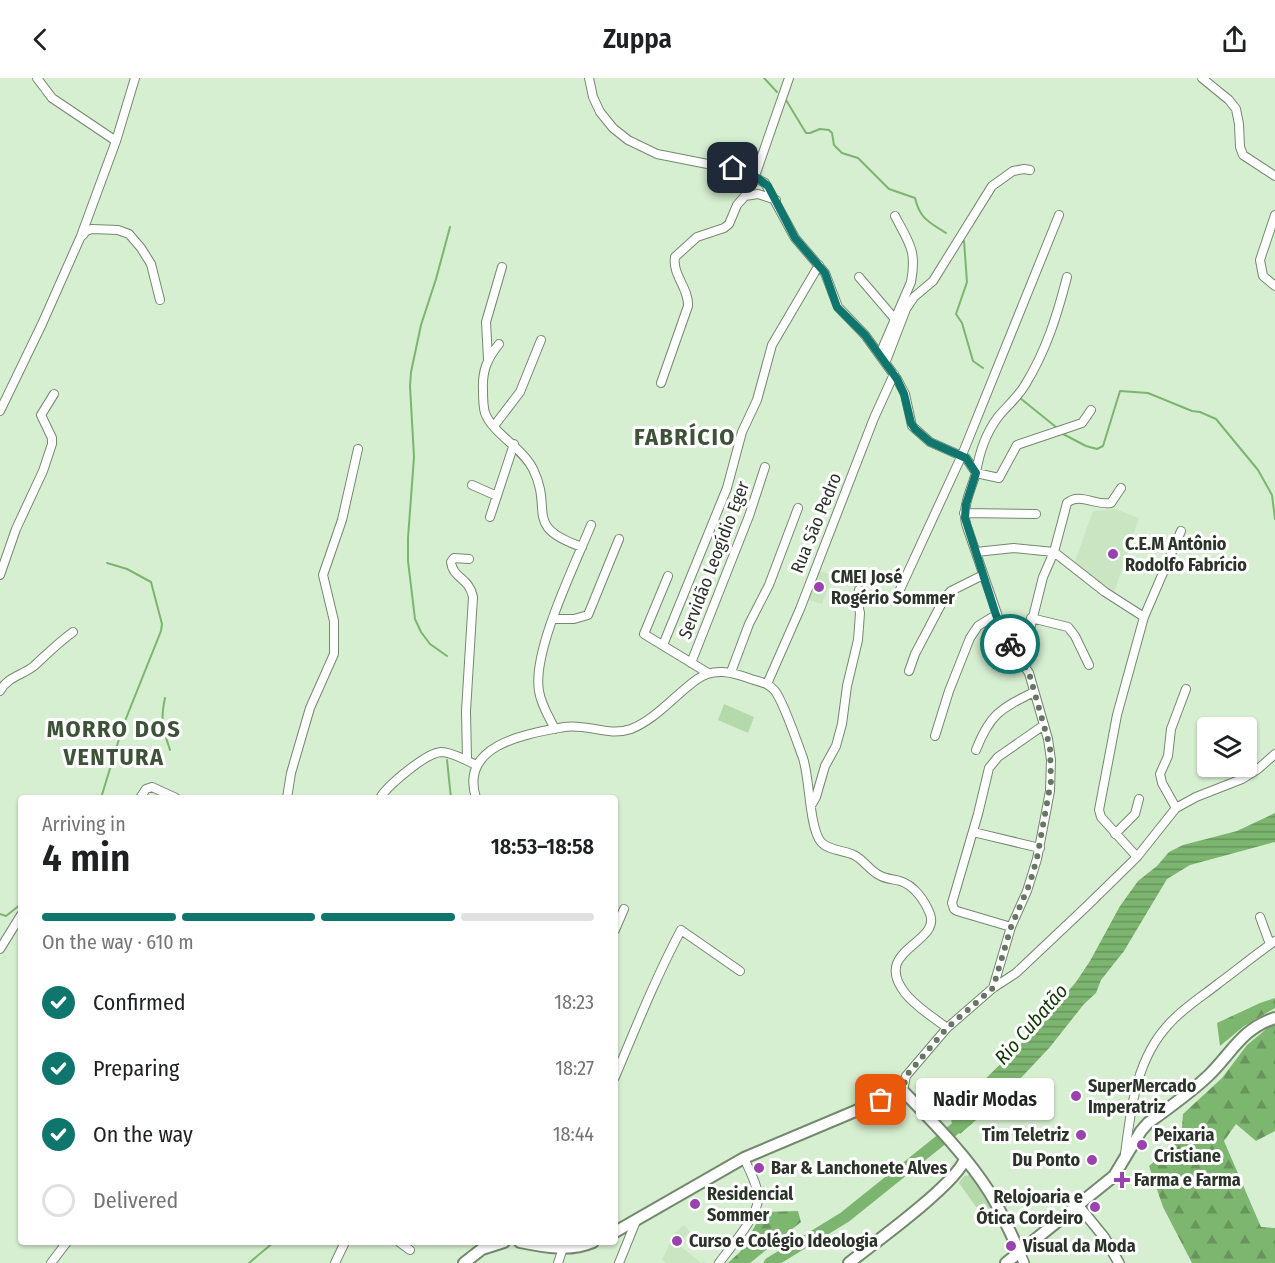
<!DOCTYPE html>
<html lang="en">
<head>
<meta charset="utf-8">
<style>
  :root { --surface:#fff; --page:#f2f2f2; --text:#202124; --muted:#757577; --line:#e0e0e0; --accent:#0f766e }
  body { margin:0; font-family:"Fira Sans Condensed",sans-serif; background:var(--page); color:var(--text); height:100vh; display:flex; flex-direction:column; font-size:22px; white-space:nowrap }
  * { box-sizing:border-box; margin:0 }
  p { font-size:20px; color:var(--muted) }
  .icon { flex:none; width:33px; height:33px; fill:none; stroke:currentColor; stroke-width:2; stroke-linecap:round; stroke-linejoin:round }
  .map { position:relative; flex:1; overflow:hidden }
  .side { position:absolute; left:18px; top:717px; width:600px; height:450px; display:flex; flex-direction:column; background:var(--surface); border-radius:6px; box-shadow:0 2px 4px #0004 }
  .side>* { flex:none }
  .tools { position:absolute; left:1197px; top:639px; display:grid; gap:12px }
  .tools a { display:grid; place-items:center; width:60px; height:60px; border-radius:6px; background:var(--surface); box-shadow:0 2px 4px #0004; font-size:30px }
  .pin { position:absolute; display:grid; place-items:center; width:51px; height:51px; color:#fff; margin:-26px; border-radius:12px; box-shadow:0 3px 9px #0006 }
  .courier { position:absolute; display:grid; place-items:center; width:60px; height:60px; margin:-30px; border:4px solid #0f766e; border-radius:50%; background:#fff; color:#222; box-shadow:0 2px 8px #0007 }
  .bubble { position:absolute; height:42px; border-radius:6px; background:var(--surface); box-shadow:0 2px 4px #0004; font-size:20px; font-weight:600; line-height:42px; text-align:center }
  .headline em { font-style:normal; font-weight:600 }
  .headline div { display:flex; flex-direction:column-reverse }
  .headline { display:flex; align-items:center; justify-content:space-between; height:102px; padding:0 24px }
  h1 { font-size:39px; font-weight:600; line-height:45px }
  .bar { display:grid; grid-template-columns:repeat(4,1fr); gap:9px 6px; align-content:center; height:72px; padding:0 24px }
  .bar i { height:8px; border-radius:4px; background:var(--line) }
  .bar .selected { background:var(--accent) }
  .bar p { grid-column:span 4 }
  ol { padding:0 24px; list-style:none }
  li { display:flex; align-items:center; gap:18px; height:66px }
  li p { margin-inline-start:auto }
  li .icon { padding:6px; border-radius:50%; background:var(--accent); color:#fff; stroke-width:4 }
  li:last-child { color:var(--muted) }
  li i { width:33px; height:33px; border:3px solid var(--line); border-radius:50% }
  header { display:flex; justify-content:space-between; align-items:center; height:78px; padding:0 24px; background:var(--surface); font-size:27px; font-weight:600 }
  .map>svg:first-child { display:block }
  .built { fill:#c9e5c2 }
  .grass { fill:#b4daab }
  .forest { fill:url(#forest-firs) }
  .water { fill:url(#water-rules) }
  .lines { fill:none; stroke-linecap:round; stroke-linejoin:round }
  .stream { stroke:#7cb56f; stroke-width:2 }
  .river { stroke:#7cb56f; stroke-width:12 }
  .minor-casing { stroke:#73896e; stroke-width:10 }
  .tertiary-casing { stroke:#73896e; stroke-width:12 }
  .secondary-casing { stroke:#73896e; stroke-width:14 }
  .minor { stroke:#fff; stroke-width:8 }
  .tertiary { stroke:#fff; stroke-width:9 }
  .secondary { stroke:#fff; stroke-width:10 }
  .done { stroke:#677564; stroke-width:6; stroke-dasharray:0 10.8 }
  .route { stroke:#0f766e; stroke-width:8 }
  .poi-dot { fill:#9a42ae; stroke:#fff; stroke-width:2 }
  .labels { text-anchor:middle; dominant-baseline:central; stroke-width:6; stroke-linejoin:round; paint-order:stroke }
  .street-label { font-size:18px; fill:#2b3429; stroke:#fff }
  .poi-label { font-size:18px; font-weight:bold; fill:#2b3429; stroke:#fff; text-anchor:start }
  .water-label { font-size:20px; font-style:italic; fill:#113706; stroke:#fff }
  .district-label { font-size:24px; font-weight:bold; letter-spacing:1.5px; fill:#3e5239; stroke:#fff }
</style>
</head>
<body>
<header><svg class="icon" aria-label="back" viewBox="0 0 24 24"><path d="M15 5l-7 7 7 7"/></svg>Zuppa<svg class="icon" aria-label="share" viewBox="0 0 24 24"><path d="M12 15V3M7 8l5-5 5 5M5 13v7h14v-7"/></svg></header>
<div class="map">
<svg width="1275" height="1185" viewBox="0 0 1275 1185">
  <defs>
    <pattern id="forest-firs" width="22" height="20" patternUnits="userSpaceOnUse" patternTransform="scale(1.5)"><rect width="22" height="20" fill="#7db66f"/><path d="M5 1l3.5 6h-7zM16 11l3.5 6h-7z" fill="#67955b"/></pattern>
    <pattern id="water-rules" width="6" height="5" patternUnits="userSpaceOnUse" patternTransform="scale(1.5)"><rect width="6" height="5" fill="#7cb56f"/><path d="M0 2.5h6" fill="none" stroke="#66945b"/></pattern>
  </defs>
  <rect width="100%" height="100%" fill="#d7efd1"/>
  <path class="built" d="M1115,431L1139,440L1114,515L1074,486L1093,433Z
    M815,492L833,497L822,526L805,521Z
    M684,1147L690,1154L679,1167L701,1185L703,1183L705,1185H666L662,1182L675,1155Z"/>
  <path class="grass" d="M724,626L754,639L748,655L718,642Z
    M971,1097L994,1133L984,1140L959,1105L964,1098Z"/>
  <path class="forest" d="M1275,920V930L1244,948L1220,968L1217,945L1260,925Z
    M1275,947V1053L1256,1063L1236,1046L1224,1063L1261,1149L1275,1150V1185H1192L1163,1129L1149,1088L1181,1061L1183,1036L1222,1000L1247,967L1270,948Z
    M798,1133L801,1144L750,1185H728L740,1174L763,1134Z"/>
  <path class="water" d="M1275,735V764L1190,787L1167,801L1124,873L1101,902L1096,915L1084,926L1050,969L1004,1018L960,1056L951,1043L973,1013L1034,953L1076,904L1090,883L1120,828L1138,803L1157,788L1169,774L1183,767L1237,753Z"/>
  <g class="lines">
    <path class="stream" d="M764,0L777,14
      M786,22L806,55H810L820,51L829,52L832,55L834,67L842,75L858,80L889,111L915,120C920,141 929,144 946,155
      M963,163H964L967,204L956,236L962,245L973,283L983,290
      M1020,320L1056,349
      M1063,356L1086,368L1097,371L1103,368L1120,313L1148,315L1192,333L1200,334L1216,341L1258,392L1272,417L1275,441
      M447,578L430,566L421,554L415,541L408,483V460L414,379L410,308L411,294L421,247L436,201L450,149
      M165,620C160,643 163,651 170,672
      M447,682L451,720
      M101,720L123,648L161,553L162,546L151,504L127,491L107,485
      M0,836L6,838L21,826
      M249,1185L274,1164"/>
    <path class="river" d="M770,1185L845,1139L967,1041"/>
    <defs>
      <path id="minor" d="M37,0L52,20L116,63
        M589,0L593,19L600,34L613,50L628,62L657,76L743,93L765,105L795,160L825,195L838,229L865,257L897,301L905,316L912,348L930,364L966,380L976,395C971,412 962,428 966,446L1004,556L1029,595L1048,661L1051,682L1050,713L1037,781L1027,813L1011,849L993,910
        M1202,0L1229,22L1236,31L1239,46L1240,69L1243,77L1275,98
        M755,98L789,0
        M1275,137L1260,182L1263,198L1275,208
        M83,157L86,153L92,151L118,152L129,156L141,170L151,186L160,222
        M859,199L894,240
        M1067,199C1057,238 1046,273 1025,307C1018,319 1007,328 998,339C986,355 979,376 976,395L999,400L1017,367L1082,345L1091,332
        M499,266C487,281 482,293 483,312C483,320 483,328 485,335C493,356 522,369 533,391C554,433 522,448 582,469
        M880,276L911,204C917,172 909,165 895,138
        M488,281L486,244L502,189
        M886,283L906,231L914,219L933,203L992,108L1013,93L1024,91L1030,92
        M661,305L688,228C689,210 672,197 675,179L697,159L724,150L729,146L737,127L745,118L758,116L776,122
        M0,333L42,246L81,158L116,63L135,0
        M494,348L520,314L541,262
        M472,407L497,418
        M964,435L1036,436
        M490,439L514,366
        M976,474L1014,470L1054,474L1105,514L1144,539
        M0,497L16,451L43,393L52,366V360L41,337L54,316
        M668,498L644,556L708,595
        M897,518L962,377L1059,137
        M1031,540L1068,549L1075,558L1089,587
        M553,541H574L588,537L619,461
        M663,567L727,410L742,354L757,322L772,267L819,187
        M1022,583L1043,499L1054,474L1067,425C1079,414 1096,428 1111,425L1121,410
        M691,585L749,438L765,389
        M909,593L915,576L945,519L951,513L983,497
        M731,594L749,546L769,507L798,430
        M767,606L800,531L874,340L894,296
        M0,613C7,599 23,597 34,588C47,576 59,564 73,554
        M555,651C549,639 541,627 539,613C532,573 575,487 591,447
        M935,658L949,613L970,560L978,548L996,537
        M976,672C990,636 1000,631 1034,614
        M467,682L466,633L473,519C469,499 453,501 451,484L454,480L469,481
        M140,720L146,711L152,709L176,720
        M287,720L291,695L310,630L334,576V543L323,497L342,442L358,371
        M380,720C388,707 426,675 441,674C453,674 466,683 477,687
        M476,720C459,666 527,656 564,649C587,645 608,659 631,651C656,641 674,618 696,602C713,589 732,594 751,601C760,604 769,605 775,613C784,625 797,664 803,680C810,701 809,749 821,764C829,773 844,772 854,777C864,782 869,792 879,797C885,801 893,801 900,803C914,807 925,823 930,836C941,866 871,871 905,915C916,929 933,939 947,950
        M812,726L816,719L825,688L836,668L842,646L847,608L858,562L860,535L857,522L859,512
        M1176,730L1162,705L1160,696L1168,678L1171,651L1186,611
        M973,754L1040,770
        M1115,756L1135,736L1139,721
        M1137,779L1101,739L1099,732L1117,637L1144,539L1181,453
        M1260,839L1270,866
        M1011,849L957,833L954,831L952,825L978,736L989,690L998,679L1044,647
        M615,852L624,831
        M0,871L21,837
        M615,999C636,949 656,899 681,852L740,893
        M903,1013L906,998L947,950L993,910L1016,895L1088,827L1137,779L1176,730L1196,719L1242,701L1258,691L1275,676
        M1125,1076C1131,1030 1136,981 1169,946C1183,930 1203,918 1219,905C1238,891 1256,876 1275,863
        M399,1164L410,1172
        M51,1185L67,1164
        M335,1185L345,1164
        M558,1185L563,1170
        M619,1185L636,1143
        M719,1185C729,1171 759,1137 758,1120C758,1107 749,1092 744,1080"/>
      <path id="tertiary" d="M1078,1127L1104,1159L1119,1185
        M1019,1173L1024,1185"/>
      <path id="secondary" d="M615,1154L744,1080L903,1013C933,1044 966,1077 990,1115C1001,1133 1010,1154 1019,1173
        M520,1164C545,1169 570,1174 593,1164
        M464,1185L482,1171L504,1164
        M849,1185C874,1165 955,1107 965,1081
        M1006,1185L1114,1098L1141,1053L1148,1045C1169,1030 1190,1015 1208,998C1232,975 1241,951 1275,940"/>
    </defs>
    <use href="#minor" class="minor-casing"/>
    <use href="#tertiary" class="tertiary-casing"/>
    <use href="#secondary" class="secondary-casing"/>
    <use href="#minor" class="minor"/>
    <use href="#tertiary" class="tertiary"/>
    <use href="#secondary" class="secondary"/>
  </g>
  <g class="lines">
    <path class="done" d="M881,1022L903,1013L906,998L947,950L993,910L1011,849L1030,805L1037,780L1051,703L1050,669L1029,595L1010,566"/>
    <path class="route" d="M733,90L752,96L768,108L795,160L825,195L837,229L865,257L897,301L904,316L911,345L915,351L930,364L966,380L976,395L966,426L965,440L996,537L1010,566"/>
  </g>
  <g class="poi-dot">
    <circle cx="1113" cy="476" r="6"/>
    <circle cx="819" cy="509" r="6"/>
    <circle cx="1076" cy="1018" r="6"/>
    <circle cx="1081" cy="1057" r="6"/>
    <circle cx="1142" cy="1067" r="6"/>
    <circle cx="1092" cy="1082" r="6"/>
    <circle cx="759" cy="1090" r="6"/>
    <path d="M1119 1093h6v6h6v6h-6v6h-6v-6h-6v-6h6z"/>
    <circle cx="695" cy="1126" r="6"/>
    <circle cx="1095" cy="1129" r="6"/>
    <circle cx="677" cy="1163" r="6"/>
    <circle cx="1011" cy="1168" r="6"/>
  </g>
  <g class="labels">
    <g class="street-label">
      <text transform="translate(816 445) rotate(-68)">Rua São Pedro</text>
      <text transform="translate(714 482) rotate(-69)">Servidão Leogídio Eger</text>
    </g>
    <g class="poi-label">
      <text x="1125" y="466">C.E.M Antônio<tspan x="1125" dy="21">Rodolfo Fabrício</tspan></text>
      <text x="831" y="499">CMEI José<tspan x="831" dy="21">Rogério Sommer</tspan></text>
      <text x="1088" y="1008">SuperMercado<tspan x="1088" dy="21">Imperatriz</tspan></text>
      <text x="1069" y="1057" text-anchor="end">Tim Teletriz</text>
      <text x="1154" y="1057">Peixaria<tspan x="1154" dy="21">Cristiane</tspan></text>
      <text x="1080" y="1082" text-anchor="end">Du Ponto</text>
      <text x="771" y="1090">Bar &amp; Lanchonete Alves</text>
      <text x="1134" y="1102">Farma e Farma</text>
      <text x="707" y="1116">Residencial<tspan x="707" dy="21">Sommer</tspan></text>
      <text x="1083" y="1119" text-anchor="end">Relojoaria e<tspan x="1083" dy="21">Ótica Cordeiro</tspan></text>
      <text x="689" y="1163">Curso e Colégio Ideologia</text>
      <text x="1023" y="1168">Visual da Moda</text>
    </g>
    <g class="water-label">
      <text transform="translate(1031 946) rotate(-49)">Rio Cubatão</text>
    </g>
    <g class="district-label">
      <text x="685" y="359">FABRÍCIO</text>
      <text x="114" y="651">MORRO DOS<tspan x="114" dy="28">VENTURA</tspan></text>
    </g>
  </g>
</svg>
<div class="tools">
<a><svg class="icon" aria-label="layers" viewBox="0 0 24 24"><path d="M12 4l9 5-9 5-9-5zM3 14l9 5 9-5"/></svg></a>
</div>
<div class="pin" style="left:881px;top:1022px;background:#ea580c"><svg class="icon" aria-label="bag" viewBox="0 0 24 24"><path d="M5 8h14l-1 12H6zM9 8a3 3 0 0 1 6 0"/></svg></div>
<div class="pin" style="left:733px;top:90px;background:#1f2937"><svg class="icon" aria-label="home" viewBox="0 0 24 24"><path d="M3 11l9-7 9 7M6 9v11h12V9"/></svg></div>
<div class="courier" style="left:1010px;top:566px"><svg class="icon" aria-label="bike" viewBox="0 0 24 24"><circle cx="6" cy="16" r="4"/><circle cx="18" cy="16" r="4"/><path d="M6 16l4-8h5l3 8M10 8l3 8H6M13 5h3"/></svg></div>
<div class="bubble" style="left:916px;top:1000px;width:138px">Nadir Modas</div>
<section class="side">
<div class="headline"><div><h1>4 min</h1><p>Arriving in</p></div><em>18:53–18:58</em></div>
<div class="bar"><i class="selected"></i><i class="selected"></i><i class="selected"></i><i></i><p>On the way · 610 m</p></div>
<ol>
<li><svg class="icon" aria-label="check" viewBox="0 0 24 24"><path d="M5 12l5 5 9-10"/></svg>Confirmed<p>18:23</p></li>
<li><svg class="icon" aria-label="check" viewBox="0 0 24 24"><path d="M5 12l5 5 9-10"/></svg>Preparing<p>18:27</p></li>
<li><svg class="icon" aria-label="check" viewBox="0 0 24 24"><path d="M5 12l5 5 9-10"/></svg>On the way<p>18:44</p></li>
<li><i></i>Delivered</li>
</ol>
</section>
</div>
</body>
</html>
